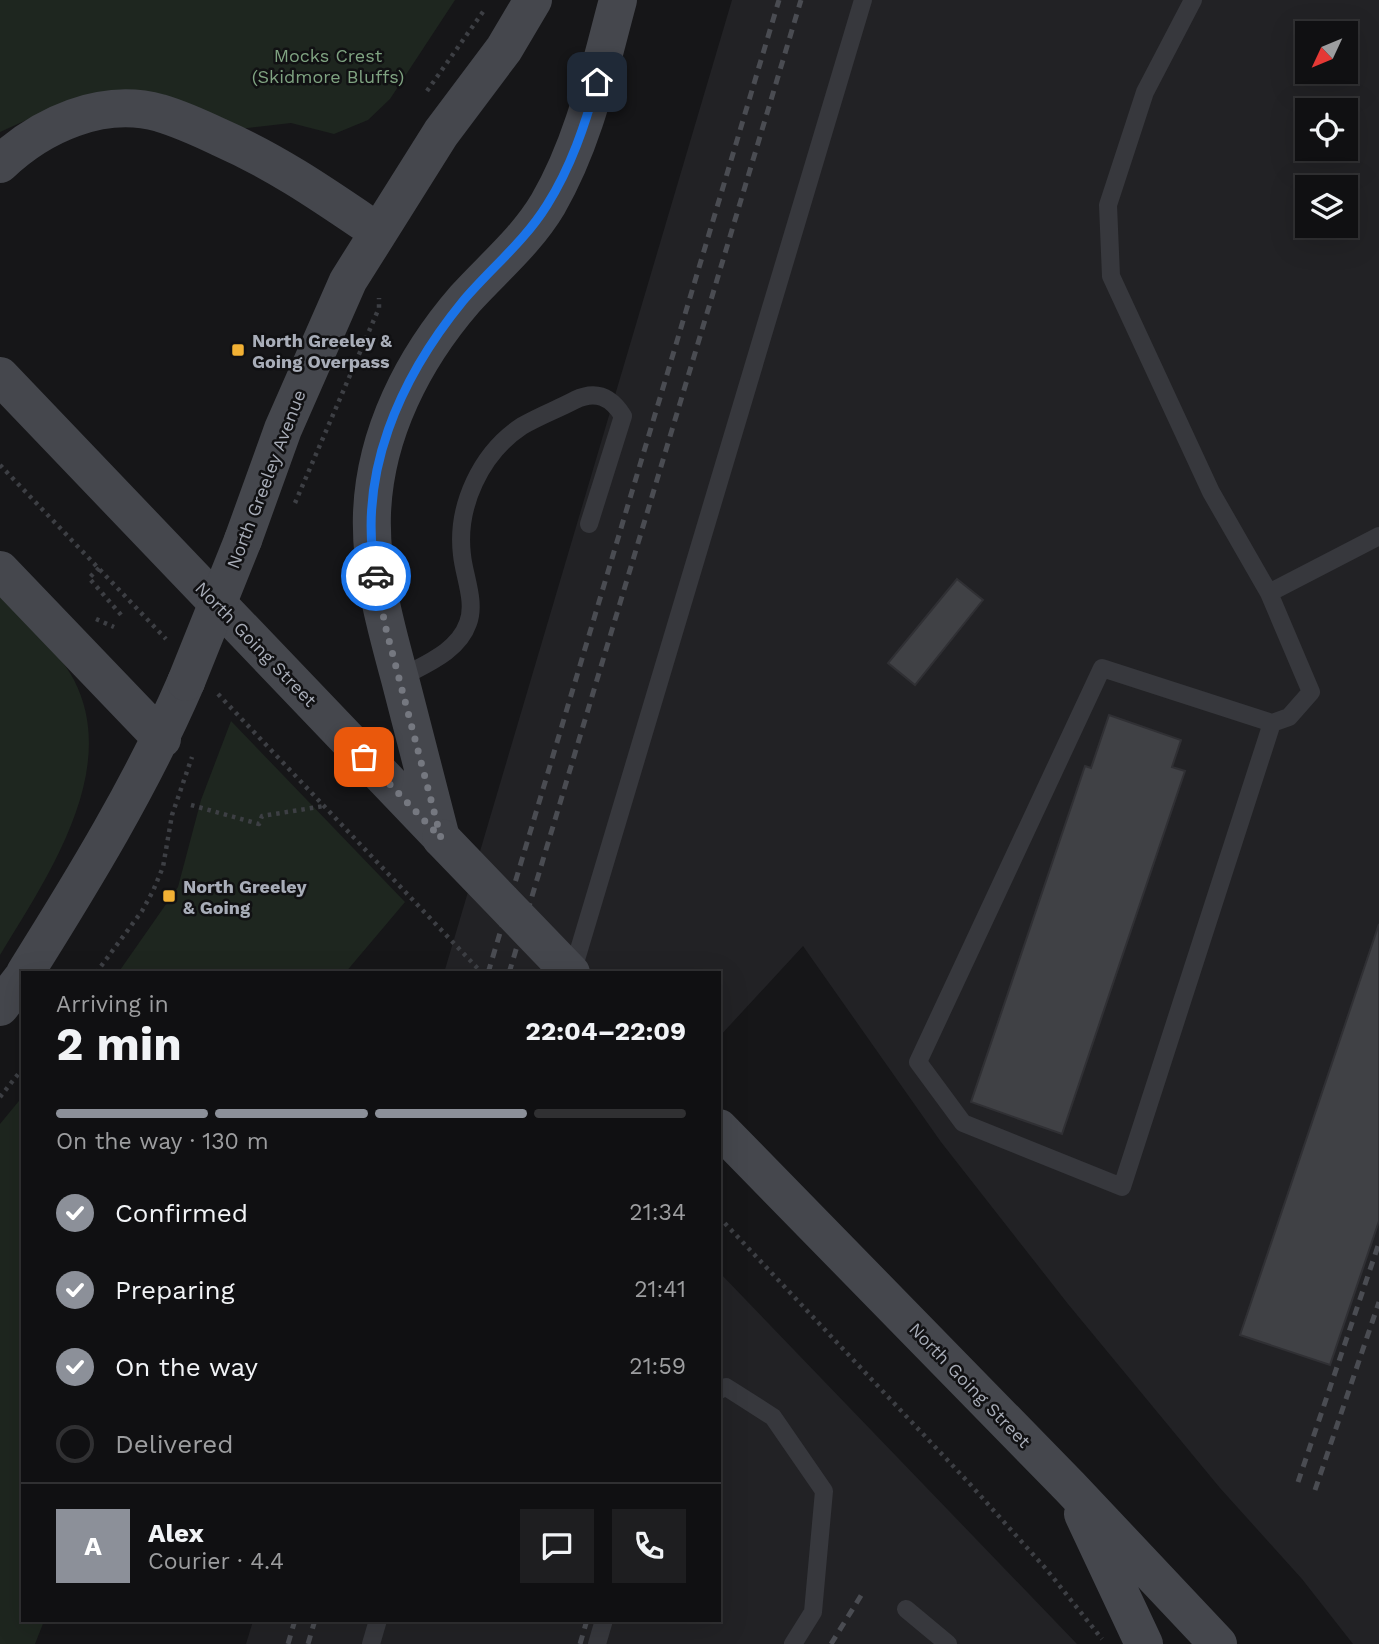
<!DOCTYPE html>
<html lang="en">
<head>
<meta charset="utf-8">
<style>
  :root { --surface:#101012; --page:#1e1e20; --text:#f1f3f6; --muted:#9c9d9f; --line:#303032; --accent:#8c9099 }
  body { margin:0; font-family:"Work Sans",sans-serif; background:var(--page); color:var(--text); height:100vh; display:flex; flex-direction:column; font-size:26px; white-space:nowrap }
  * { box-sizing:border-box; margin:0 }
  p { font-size:23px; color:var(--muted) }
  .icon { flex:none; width:38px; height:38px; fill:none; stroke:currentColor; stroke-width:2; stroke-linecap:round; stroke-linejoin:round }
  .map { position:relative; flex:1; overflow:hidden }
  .drawer { position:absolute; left:21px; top:971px; width:700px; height:651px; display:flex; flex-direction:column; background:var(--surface); border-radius:0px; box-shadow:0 7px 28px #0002,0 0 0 2px var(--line) }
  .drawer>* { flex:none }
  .needle { width:46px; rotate:226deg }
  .buttons { position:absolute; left:1295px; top:21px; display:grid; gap:14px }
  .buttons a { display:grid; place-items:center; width:63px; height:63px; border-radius:0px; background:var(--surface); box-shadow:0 7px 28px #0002,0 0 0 2px var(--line); font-size:35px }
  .pin { position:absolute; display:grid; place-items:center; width:60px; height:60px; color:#fff; margin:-30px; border-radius:14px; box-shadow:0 4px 10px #0006 }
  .courier { position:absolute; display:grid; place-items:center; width:70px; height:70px; margin:-35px; border:5px solid #1a73e8; border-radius:50%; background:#fff; color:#222; box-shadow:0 2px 9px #0007 }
  .headline em { font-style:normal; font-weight:700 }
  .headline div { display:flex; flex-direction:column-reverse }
  .headline { display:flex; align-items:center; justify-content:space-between; height:119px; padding:0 35px }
  h1 { font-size:46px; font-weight:700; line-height:52px }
  .bar { display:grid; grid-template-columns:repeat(4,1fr); gap:10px 7px; align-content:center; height:84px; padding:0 35px }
  .bar i { height:9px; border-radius:5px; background:var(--line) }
  .bar .selected { background:var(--accent) }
  .bar p { grid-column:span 4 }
  .line { display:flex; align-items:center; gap:18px; padding:0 35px; border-top:2px solid var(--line) }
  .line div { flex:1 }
  .round { display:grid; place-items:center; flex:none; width:74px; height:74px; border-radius:0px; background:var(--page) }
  ol { padding:0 35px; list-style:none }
  li { display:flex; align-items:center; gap:21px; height:77px }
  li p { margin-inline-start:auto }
  li .icon { padding:7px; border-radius:50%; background:var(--accent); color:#fff; stroke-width:4 }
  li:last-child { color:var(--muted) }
  li i { width:38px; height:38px; border:4px solid var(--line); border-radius:50% }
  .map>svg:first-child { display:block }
  .built { fill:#222225; fill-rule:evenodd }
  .green { fill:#1e261f }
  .building { fill:#404145; stroke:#303034; stroke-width:2 }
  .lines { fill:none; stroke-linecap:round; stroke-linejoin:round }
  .path { stroke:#3d3f44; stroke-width:4.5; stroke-dasharray:3.5 5; stroke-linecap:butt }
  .service { stroke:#37383d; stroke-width:18 }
  .secondary { stroke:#45474d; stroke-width:38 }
  .rail { stroke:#4a4c52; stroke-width:5; stroke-dasharray:9 7; stroke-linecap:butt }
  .secondary-bridge { stroke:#45474d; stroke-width:38 }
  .done { stroke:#757880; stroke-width:7; stroke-dasharray:0 12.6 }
  .route { stroke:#1a73e8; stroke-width:9 }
  .poi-dot { fill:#f2b134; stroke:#111113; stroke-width:2.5 }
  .labels { text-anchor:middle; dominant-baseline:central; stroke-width:5; stroke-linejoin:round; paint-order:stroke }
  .park-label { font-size:18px; fill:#7fa381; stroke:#111113 }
  .poi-label { font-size:18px; font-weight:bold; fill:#a8adb8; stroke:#111113; text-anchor:start }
  .street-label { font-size:18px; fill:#a8adb8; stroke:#111113 }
</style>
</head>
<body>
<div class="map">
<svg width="1379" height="1644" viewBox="0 0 1379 1644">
  <rect width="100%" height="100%" fill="#161618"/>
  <path class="built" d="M732,0H1379V1644H1353L1302,1579L1220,1488L1068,1304L941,1142L803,946L719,1037V973H444ZM1307,33H1346V72H1307ZM1307,110H1346V149H1307ZM1307,187H1346V226H1307Z
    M719,1272L1077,1644H246L253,1621L719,1620Z"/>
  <path class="green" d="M0,0H455L390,99L368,120L334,134L291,123L178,136L55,107L0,132Z
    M0,596C25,622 57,648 74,680C121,771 46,879 0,955Z
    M231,721L405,902L345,973H118L178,887L201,800Z
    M23,1096V1620L44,1621L35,1644H0V1124Z"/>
  <path class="building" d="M957,579L983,600L915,685L888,663Z
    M1109,715L1181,740L1172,767L1185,771L1062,1134L971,1102L1085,766L1091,768Z
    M1379,924V1221L1330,1365L1240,1335Z"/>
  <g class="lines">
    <path class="path" d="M427,91L485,9
      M0,465L166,639
      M295,503L379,308V298
      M99,568L89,578L122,616
      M96,619L114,627
      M218,694L482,973
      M191,805L259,824L262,816L324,806
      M96,973L142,911L153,891L163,867L172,815L192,757
      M0,1097L23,1068
      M719,1217L969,1483L1047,1570L1102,1639"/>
    <path class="service" d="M1193,0L1145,92L1108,205L1111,276L1211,492L1269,593L1379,536
      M1269,593L1311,692L1289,717L1272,723L1122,1187L963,1123L918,1062L1102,668L1272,723
      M400,678C425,664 458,652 468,623C476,602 464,576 462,555C456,506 481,453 522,426C539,416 558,409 575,400C596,390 611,397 623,416L589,524
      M572,973L863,0
      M719,1390L726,1387L773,1417L824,1491L813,1612L793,1644
      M906,1609L948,1644
      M371,1644L378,1620
      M597,1644L604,1620"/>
    <path class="secondary" d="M0,164C41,125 102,97 160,113C180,119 200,128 219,137C278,163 325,196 378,232
      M0,376L440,836
      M243,540L283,429L348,281L441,133L504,49L533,0
      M0,570L162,739
      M441,838C427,785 414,732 400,679C385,624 370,571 372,513C375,434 413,359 465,299C493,268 526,241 548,204C585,140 599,70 618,0
      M25,973C84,879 142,784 186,682
      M0,1007L23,977
      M719,1128L1070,1487L1218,1644
      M1083,1514L1144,1644"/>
    <path class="rail" d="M488,973L779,0
      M509,973L801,0
      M1298,1482L1379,1243
      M1315,1490L1379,1302
      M288,1644L295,1620
      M308,1644L315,1620
      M580,1644L587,1620
      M831,1644L862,1594"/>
    <path class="secondary-bridge" d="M186,682L243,540
      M441,838L571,973"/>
  </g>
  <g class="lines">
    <path class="done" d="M364,757L441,838L385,625L376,576"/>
    <path class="route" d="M376,576C356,475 400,378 463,301C491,268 524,242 547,205C571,167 585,125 597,82"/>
  </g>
  <g class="poi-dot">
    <rect x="231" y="343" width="14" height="14" rx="3.5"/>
    <rect x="162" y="889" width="14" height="14" rx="3.5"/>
  </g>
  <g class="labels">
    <g class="park-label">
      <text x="328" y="55">Mocks Crest<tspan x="328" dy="21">(Skidmore Bluffs)</tspan></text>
    </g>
    <g class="poi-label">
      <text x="252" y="340">North Greeley &amp;<tspan x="252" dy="21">Going Overpass</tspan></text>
      <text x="183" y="886">North Greeley<tspan x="183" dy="21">&amp; Going</tspan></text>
    </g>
    <g class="street-label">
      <text transform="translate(266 479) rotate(-69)">North Greeley Avenue</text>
      <text transform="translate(256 644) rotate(46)">North Going Street</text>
      <text transform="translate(970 1385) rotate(46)">North Going Street</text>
    </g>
  </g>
</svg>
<div class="buttons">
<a><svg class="needle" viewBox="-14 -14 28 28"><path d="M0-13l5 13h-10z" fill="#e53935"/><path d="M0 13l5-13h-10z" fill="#9c9d9f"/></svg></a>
<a><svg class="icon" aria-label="locate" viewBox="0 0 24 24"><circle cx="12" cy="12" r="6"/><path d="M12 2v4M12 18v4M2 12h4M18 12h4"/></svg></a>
<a><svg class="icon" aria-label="layers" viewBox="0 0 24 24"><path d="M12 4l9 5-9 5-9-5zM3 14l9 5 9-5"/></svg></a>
</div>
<div class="pin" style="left:364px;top:757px;background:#ea580c"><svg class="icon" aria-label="bag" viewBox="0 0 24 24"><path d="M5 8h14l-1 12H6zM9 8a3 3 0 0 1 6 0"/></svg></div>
<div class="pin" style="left:597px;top:82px;background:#1f2937"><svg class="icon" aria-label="home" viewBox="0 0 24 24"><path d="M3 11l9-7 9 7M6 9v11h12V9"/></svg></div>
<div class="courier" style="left:376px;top:576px"><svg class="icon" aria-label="car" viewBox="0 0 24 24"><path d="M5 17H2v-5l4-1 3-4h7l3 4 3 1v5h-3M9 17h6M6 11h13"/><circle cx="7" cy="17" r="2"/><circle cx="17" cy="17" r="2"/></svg></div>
<section class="drawer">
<div class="headline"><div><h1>2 min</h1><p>Arriving in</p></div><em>22:04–22:09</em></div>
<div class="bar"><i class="selected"></i><i class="selected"></i><i class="selected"></i><i></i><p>On the way · 130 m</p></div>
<ol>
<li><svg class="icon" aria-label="check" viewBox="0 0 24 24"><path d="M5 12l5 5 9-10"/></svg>Confirmed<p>21:34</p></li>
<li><svg class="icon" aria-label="check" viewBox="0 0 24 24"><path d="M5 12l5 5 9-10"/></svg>Preparing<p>21:41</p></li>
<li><svg class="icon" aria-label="check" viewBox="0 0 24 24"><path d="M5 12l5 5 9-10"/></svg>On the way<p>21:59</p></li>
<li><i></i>Delivered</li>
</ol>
<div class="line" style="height:126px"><b class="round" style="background:var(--accent);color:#fff">A</b><div><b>Alex</b><p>Courier · 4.4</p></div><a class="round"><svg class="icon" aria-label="chat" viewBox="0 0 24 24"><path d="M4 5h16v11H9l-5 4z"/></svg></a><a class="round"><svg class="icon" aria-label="phone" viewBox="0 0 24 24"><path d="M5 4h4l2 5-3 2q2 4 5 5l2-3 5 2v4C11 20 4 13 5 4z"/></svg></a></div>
</section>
</div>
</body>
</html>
